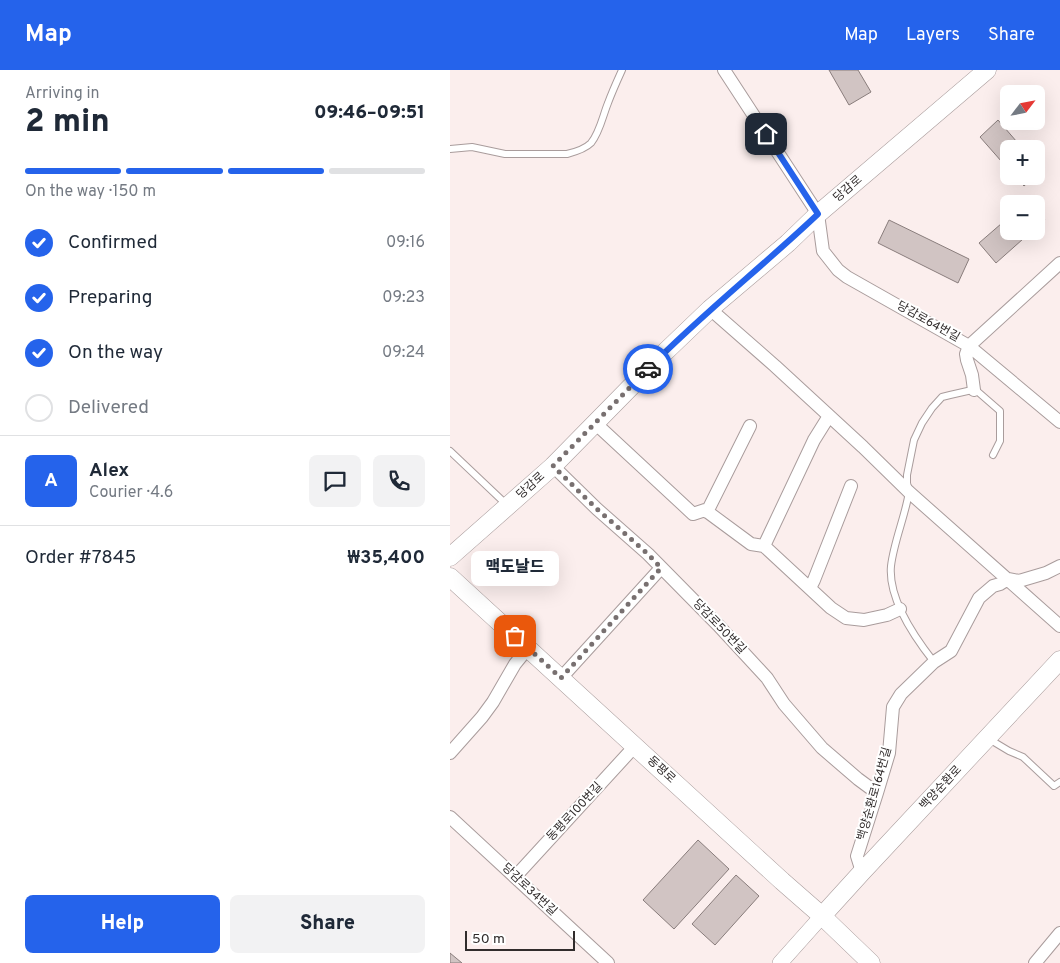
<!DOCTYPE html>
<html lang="en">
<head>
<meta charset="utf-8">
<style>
  :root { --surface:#fff; --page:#f2f2f3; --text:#1f2937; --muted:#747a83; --line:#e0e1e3; --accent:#2563eb }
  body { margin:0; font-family:Overpass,"Noto Sans KR",sans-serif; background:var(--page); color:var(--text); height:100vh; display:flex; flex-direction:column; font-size:19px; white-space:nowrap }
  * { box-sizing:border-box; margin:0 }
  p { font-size:16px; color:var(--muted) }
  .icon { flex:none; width:28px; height:28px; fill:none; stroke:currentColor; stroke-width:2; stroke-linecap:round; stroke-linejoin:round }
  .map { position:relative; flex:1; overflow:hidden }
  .details { display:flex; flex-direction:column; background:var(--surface); width:450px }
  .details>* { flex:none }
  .needle { width:32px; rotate:58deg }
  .controls { position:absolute; left:550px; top:15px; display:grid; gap:10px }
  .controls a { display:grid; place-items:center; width:45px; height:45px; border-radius:8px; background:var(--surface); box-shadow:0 5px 20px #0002; font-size:25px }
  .scale { position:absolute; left:15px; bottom:12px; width:110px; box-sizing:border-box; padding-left:5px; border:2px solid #312c2c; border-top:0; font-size:14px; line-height:18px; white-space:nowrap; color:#312c2c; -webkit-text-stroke:4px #fff; paint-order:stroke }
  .pin { position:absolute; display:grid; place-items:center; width:42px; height:42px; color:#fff; margin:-21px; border-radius:10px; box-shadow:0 2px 8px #0006 }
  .courier { position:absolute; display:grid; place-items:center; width:50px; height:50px; margin:-25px; border:4px solid #2563eb; border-radius:50%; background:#fff; color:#222; box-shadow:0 1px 6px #0007 }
  .bubble { position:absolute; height:35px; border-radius:8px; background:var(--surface); box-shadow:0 5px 20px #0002; font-size:16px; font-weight:800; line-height:35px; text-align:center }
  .headline em { font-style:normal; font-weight:800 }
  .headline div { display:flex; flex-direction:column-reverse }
  .headline { display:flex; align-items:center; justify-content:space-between; height:85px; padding:0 25px }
  h1 { font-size:32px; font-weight:800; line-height:38px }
  .bar { display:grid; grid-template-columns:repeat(4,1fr); gap:8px 5px; align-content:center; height:60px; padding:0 25px }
  .bar i { height:6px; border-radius:4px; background:var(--line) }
  .bar .active { background:var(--accent) }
  .bar p { grid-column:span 4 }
  .line { display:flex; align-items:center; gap:12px; padding:0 25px; border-top:1px solid var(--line) }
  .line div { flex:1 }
  .round { display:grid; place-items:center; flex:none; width:52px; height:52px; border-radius:8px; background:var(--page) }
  ol { padding:0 25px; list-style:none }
  li { display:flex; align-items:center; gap:15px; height:55px }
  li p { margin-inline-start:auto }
  li .icon { padding:5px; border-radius:50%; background:var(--accent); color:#fff; stroke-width:4 }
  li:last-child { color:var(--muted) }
  li i { width:28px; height:28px; border:2px solid var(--line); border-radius:50% }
  .cta { display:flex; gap:10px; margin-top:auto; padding:10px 25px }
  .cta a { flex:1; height:58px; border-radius:8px; background:var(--accent); color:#fff; font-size:20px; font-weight:800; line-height:58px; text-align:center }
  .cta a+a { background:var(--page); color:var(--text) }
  header { display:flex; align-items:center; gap:30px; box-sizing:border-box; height:70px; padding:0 25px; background:var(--accent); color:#fff }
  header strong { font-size:24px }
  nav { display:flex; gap:28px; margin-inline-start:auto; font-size:18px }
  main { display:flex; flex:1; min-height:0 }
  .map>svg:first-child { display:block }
  .building { fill:#d1c4c3; stroke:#897d7c }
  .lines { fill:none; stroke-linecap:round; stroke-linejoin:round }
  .service-casing { stroke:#a99c9c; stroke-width:8 }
  .minor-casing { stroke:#a99c9c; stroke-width:14 }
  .tertiary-casing { stroke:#a99c9c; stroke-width:16 }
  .secondary-casing { stroke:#a99c9c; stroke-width:19 }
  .service { stroke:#fff; stroke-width:6 }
  .minor { stroke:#fff; stroke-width:12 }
  .tertiary { stroke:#fff; stroke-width:15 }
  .secondary { stroke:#fff; stroke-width:18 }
  .done { stroke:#787070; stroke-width:5; stroke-dasharray:0 9 }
  .route { stroke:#2563eb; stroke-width:6 }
  .labels { text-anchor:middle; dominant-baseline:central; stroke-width:4; stroke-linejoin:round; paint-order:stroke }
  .street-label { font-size:12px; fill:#312c2c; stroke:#fff }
</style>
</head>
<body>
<header>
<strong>Map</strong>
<nav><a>Map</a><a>Layers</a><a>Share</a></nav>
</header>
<main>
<section class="details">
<div class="headline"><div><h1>2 min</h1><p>Arriving in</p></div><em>09:46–09:51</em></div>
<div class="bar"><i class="active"></i><i class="active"></i><i class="active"></i><i></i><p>On the way · 150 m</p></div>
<ol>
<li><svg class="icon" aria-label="check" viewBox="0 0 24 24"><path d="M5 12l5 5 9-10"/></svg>Confirmed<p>09:16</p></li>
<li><svg class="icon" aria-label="check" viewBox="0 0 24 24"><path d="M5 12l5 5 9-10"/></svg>Preparing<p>09:23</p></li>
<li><svg class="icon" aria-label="check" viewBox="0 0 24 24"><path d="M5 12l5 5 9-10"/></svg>On the way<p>09:24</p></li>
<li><i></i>Delivered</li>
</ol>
<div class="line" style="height:90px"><b class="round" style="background:var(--accent);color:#fff">A</b><div><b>Alex</b><p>Courier · 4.6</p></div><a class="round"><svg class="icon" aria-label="chat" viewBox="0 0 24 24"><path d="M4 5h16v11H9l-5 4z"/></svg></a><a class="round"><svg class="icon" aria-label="phone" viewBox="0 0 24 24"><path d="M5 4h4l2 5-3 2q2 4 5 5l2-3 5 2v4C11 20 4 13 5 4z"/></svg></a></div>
<div class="line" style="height:65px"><div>Order #7845</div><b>₩35,400</b></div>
<div class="cta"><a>Help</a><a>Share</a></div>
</section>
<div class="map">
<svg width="610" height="893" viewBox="0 0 610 893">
  <rect width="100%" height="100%" fill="#fbeeed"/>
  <path class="building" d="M379,0H408L421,22L399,35Z
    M548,50L573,79H559V100L530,67Z
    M586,93L592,100L586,105Z
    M565,106H585L574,116Z
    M586,140L595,150L586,157Z
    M559,147V161H582L546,193L529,173Z
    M439,150L519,189L508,213L428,173Z
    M248,770L279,799L224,859L193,830Z
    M286,805L309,826L265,875L242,854Z
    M0,883L12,893H0Z"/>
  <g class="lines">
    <defs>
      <path id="service" d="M0,79L22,77L55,84H117C125,82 135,79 141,73C150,62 153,45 158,33C162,22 167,11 172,0
        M0,381L57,435
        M484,592C465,568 438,528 441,496C444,471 455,447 459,422L457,413V405L464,370L472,353L482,338L492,327L500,325L522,320L527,321L550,341V371L543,385
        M539,669L559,681L573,687L604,716L610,712"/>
      <path id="minor" d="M274,0L368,144L373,181L388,200L397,207L519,276L610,352
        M260,239L325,296L413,377L459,422L610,556
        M524,320L522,305L517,290L516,284L519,276L610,193
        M379,346L364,370L314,476L381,538L396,548L414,550L437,545L450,539
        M145,353L243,444L255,440L301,474L314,476
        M103,396L147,439L198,484L268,555L317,608L334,634L372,678L408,709L427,723
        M257,442L300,356
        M360,518L364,510L401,416
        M111,608L211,498
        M0,683L32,647L43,632L65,594L78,578
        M0,747L158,893
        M412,802L407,786L427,723L439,683L443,637L451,624L484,592L501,581L529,528L543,516L550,514L558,509L569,511L596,503L610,496
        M65,807L185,676
        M585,893L610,863"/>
      <path id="tertiary" d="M330,893L372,846"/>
      <path id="secondary" d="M0,487L103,396L214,283L260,239L338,173L368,144L537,0
        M0,507L332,811L372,846L421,893
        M372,846L412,802L610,590"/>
    </defs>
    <use href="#service" class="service-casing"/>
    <use href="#minor" class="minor-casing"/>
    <use href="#tertiary" class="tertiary-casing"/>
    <use href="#secondary" class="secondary-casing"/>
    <use href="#service" class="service"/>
    <use href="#minor" class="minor"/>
    <use href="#tertiary" class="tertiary"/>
    <use href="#secondary" class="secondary"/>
  </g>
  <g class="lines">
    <path class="done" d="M65,566L111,608L211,498L198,484L147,439L103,396L198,299"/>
    <path class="route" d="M198,299C252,244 312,197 368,144L316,64"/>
  </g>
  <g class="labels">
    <g class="street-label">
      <text transform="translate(398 119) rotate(-41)">당감로</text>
      <text transform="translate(478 252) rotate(29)">당감로64번길</text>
      <text transform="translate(81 416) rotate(-42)">당감로</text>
      <text transform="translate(269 557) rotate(46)">당감로50번길</text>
      <text transform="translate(211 700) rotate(43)">동평로</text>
      <text transform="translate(491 718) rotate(-47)">백양순환로</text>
      <text transform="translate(425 724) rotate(-74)">백양순환로164번길</text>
      <text transform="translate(125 742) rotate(-47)">동평로100번길</text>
      <text transform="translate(79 820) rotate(43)">당감로34번길</text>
    </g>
  </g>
</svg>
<div class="controls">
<a><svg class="needle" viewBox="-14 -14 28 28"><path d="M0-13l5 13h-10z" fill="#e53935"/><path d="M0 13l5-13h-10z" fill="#747a83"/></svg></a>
<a>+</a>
<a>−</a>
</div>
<div class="scale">50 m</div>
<div class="pin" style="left:65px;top:566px;background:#ea580c"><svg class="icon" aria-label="bag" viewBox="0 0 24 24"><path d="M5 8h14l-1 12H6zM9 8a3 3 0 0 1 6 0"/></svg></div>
<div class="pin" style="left:316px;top:64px;background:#1f2937"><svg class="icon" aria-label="home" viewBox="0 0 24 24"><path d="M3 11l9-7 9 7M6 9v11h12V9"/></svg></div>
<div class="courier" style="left:198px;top:299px"><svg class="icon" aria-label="car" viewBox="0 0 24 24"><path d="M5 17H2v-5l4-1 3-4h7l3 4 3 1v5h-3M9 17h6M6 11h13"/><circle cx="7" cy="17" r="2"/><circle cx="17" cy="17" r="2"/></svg></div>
<div class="bubble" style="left:21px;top:481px;width:88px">맥도날드</div>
</div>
</main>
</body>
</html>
